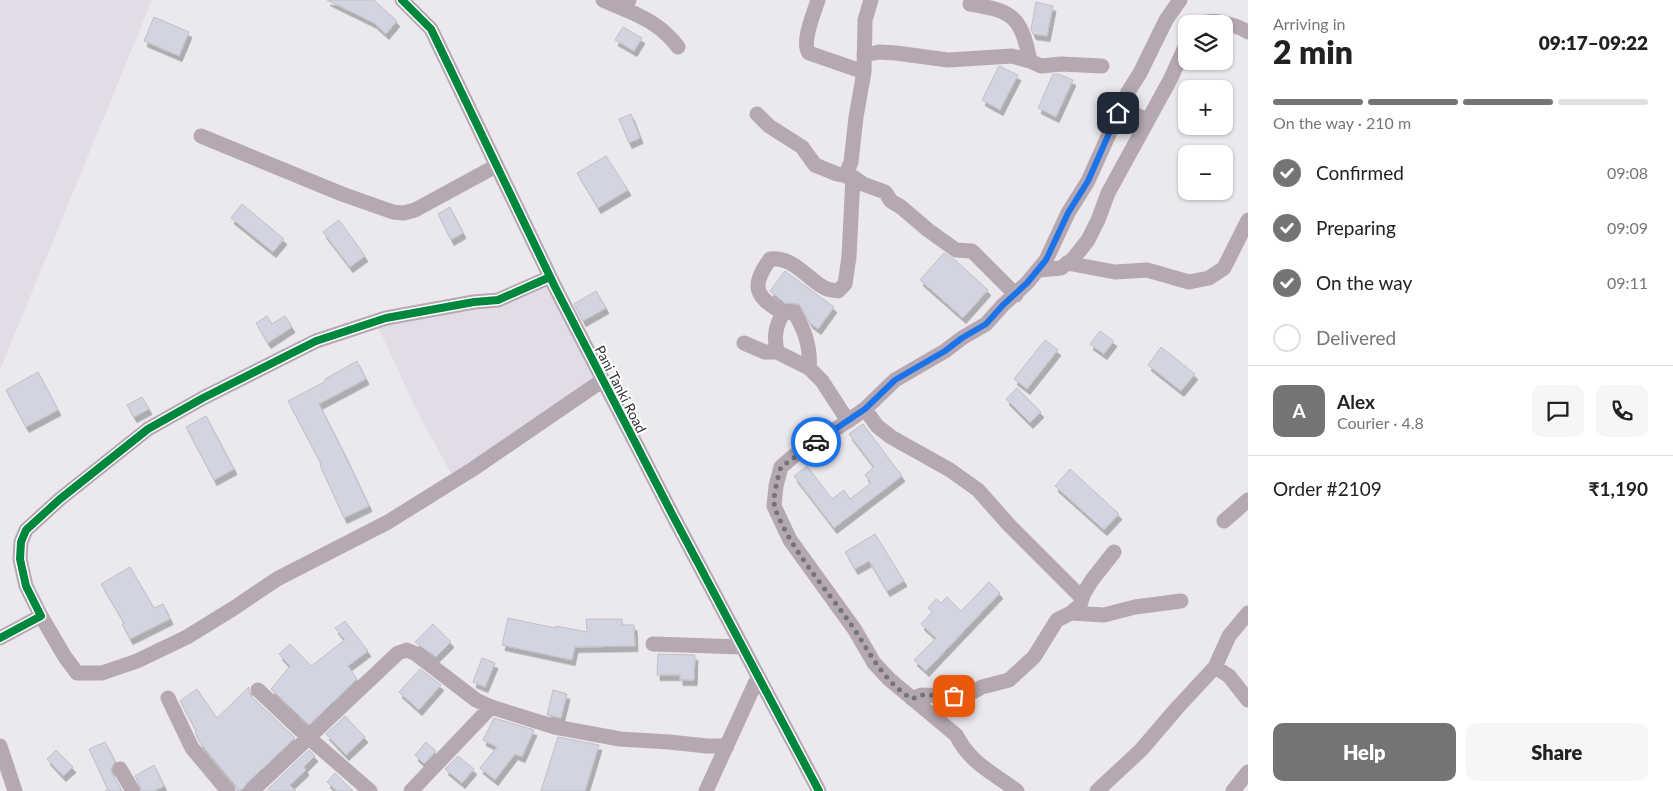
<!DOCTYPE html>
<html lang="en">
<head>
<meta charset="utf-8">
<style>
  :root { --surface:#fff; --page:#f6f6f6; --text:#222; --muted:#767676; --line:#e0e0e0; --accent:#747376 }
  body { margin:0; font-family:Lato,sans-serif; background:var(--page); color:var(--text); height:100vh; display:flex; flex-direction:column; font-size:19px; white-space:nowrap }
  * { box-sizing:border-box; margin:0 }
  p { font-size:16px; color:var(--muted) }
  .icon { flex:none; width:28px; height:28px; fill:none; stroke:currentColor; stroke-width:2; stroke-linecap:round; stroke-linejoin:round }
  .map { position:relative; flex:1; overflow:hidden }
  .side { display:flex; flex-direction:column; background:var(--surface); width:425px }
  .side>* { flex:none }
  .tools { position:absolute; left:1178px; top:15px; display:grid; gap:10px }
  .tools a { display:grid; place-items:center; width:55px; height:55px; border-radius:10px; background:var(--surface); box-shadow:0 1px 4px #0004; font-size:25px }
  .pin { position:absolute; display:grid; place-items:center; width:42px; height:42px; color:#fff; margin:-21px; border-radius:10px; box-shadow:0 2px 8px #0006 }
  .courier { position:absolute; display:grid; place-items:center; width:50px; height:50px; margin:-25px; border:4px solid #1a73e8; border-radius:50%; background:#fff; color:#222; box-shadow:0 1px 6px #0007 }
  .summary em { font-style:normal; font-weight:800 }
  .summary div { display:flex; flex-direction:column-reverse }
  .summary { display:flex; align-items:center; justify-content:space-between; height:85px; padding:0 25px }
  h1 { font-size:32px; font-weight:800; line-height:38px }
  .bar { display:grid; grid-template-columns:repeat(4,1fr); gap:8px 5px; align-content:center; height:60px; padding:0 25px }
  .bar i { height:6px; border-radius:4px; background:var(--line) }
  .bar .selected { background:var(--accent) }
  .bar p { grid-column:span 4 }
  .line { display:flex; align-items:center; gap:12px; padding:0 25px; border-top:1px solid var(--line) }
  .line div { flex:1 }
  .round { display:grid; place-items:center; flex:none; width:52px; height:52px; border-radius:10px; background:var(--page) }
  ol { padding:0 25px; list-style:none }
  li { display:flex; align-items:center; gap:15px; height:55px }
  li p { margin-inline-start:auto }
  li .icon { padding:5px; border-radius:50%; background:var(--accent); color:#fff; stroke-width:4 }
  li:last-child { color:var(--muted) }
  li i { width:28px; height:28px; border:2px solid var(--line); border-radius:50% }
  .button { display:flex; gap:10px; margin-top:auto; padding:10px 25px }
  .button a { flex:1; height:58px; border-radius:10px; background:var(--accent); color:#fff; font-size:20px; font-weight:800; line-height:58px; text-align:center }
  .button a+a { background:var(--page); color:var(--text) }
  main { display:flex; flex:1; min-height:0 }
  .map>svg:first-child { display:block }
  .built { fill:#e1dce5 }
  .building { fill:#d3d4e2; stroke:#c0bfc2; filter:url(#shadow) }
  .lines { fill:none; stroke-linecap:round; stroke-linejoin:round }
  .minor { stroke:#b5a8b2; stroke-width:15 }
  .cycleway-casing { stroke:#fff; stroke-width:11 }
  .cycleway { stroke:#00873e; stroke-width:8 }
  .done { stroke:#747376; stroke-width:5; stroke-dasharray:0 9 }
  .route { stroke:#1a73e8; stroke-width:6 }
  .labels { text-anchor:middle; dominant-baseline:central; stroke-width:4; stroke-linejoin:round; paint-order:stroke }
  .street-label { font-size:14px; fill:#343336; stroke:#fff }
</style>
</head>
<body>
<main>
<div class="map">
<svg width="1248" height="791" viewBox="0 0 1248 791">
  <defs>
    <filter id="shadow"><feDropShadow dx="3" dy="5.5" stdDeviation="0" flood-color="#0004"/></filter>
  </defs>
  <rect width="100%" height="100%" fill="#ebe9ed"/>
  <path class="built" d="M0,0H152L0,370Z
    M547,283L597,378L452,475L418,413L378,327Z"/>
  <path class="building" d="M327,0H374L397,21L386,34L374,23Z
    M1036,2L1053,6L1047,36L1033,34L1031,29Z
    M154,17L189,32L179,56L144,41Z
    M623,27L642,38L634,51L615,40Z
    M999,66L1018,75L1000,110L982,100Z
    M1053,74H1058L1073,80L1056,117L1038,108Z
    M631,114L640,138L629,143L619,119Z
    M606,156L628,190L598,208L577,173Z
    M242,204L284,239L273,252L231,218Z
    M450,207L463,233L451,240L438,214Z
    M339,220L365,256L350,267L323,232Z
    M944,253L954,259L988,290L963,318L920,280Z
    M785,271L834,307L818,329L810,323L799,304L785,303L770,291Z
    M596,291L606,308L583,321L574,304Z
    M267,316L272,324L285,316L292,327L268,343L256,323Z
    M1100,331L1114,341L1104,354L1090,344Z
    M1045,340L1058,350L1027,389L1014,379Z
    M1161,347L1195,374L1181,391L1148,365Z
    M357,361L366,379L319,404L343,451L369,506L344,518L320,465L321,464L288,401L326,381L325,379Z
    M38,372L58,410L26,427L6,390Z
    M1017,388L1041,412L1030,423L1006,399Z
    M142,397L149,409L134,417L127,405Z
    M206,416L234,469L214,480L186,427Z
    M863,424L902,476L834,528L794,476L807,466L832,499L844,490L850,499L871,483L865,475L874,467L849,434Z
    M1070,469L1119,514L1104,530L1055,486Z
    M875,534L904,581L887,591L869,561L855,569L845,552Z
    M130,567L154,608L163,604L170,619L130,639L122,624L124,623L101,584Z
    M989,582L1000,593L926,671L914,660L936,638L921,624L932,612L928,608L936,599L941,603L947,597L961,611Z
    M508,618L555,628L556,626L587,632L586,619H622V625H634L635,646L575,647L572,660L502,645Z
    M345,621L368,651L348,666L357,679L309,725L271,689L290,666L279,654L290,644L311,666L345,640L335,628Z
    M433,624L451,642L436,657L415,642Z
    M658,654L695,655L694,680H680V675H657Z
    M482,658L495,663L485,687L473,682Z
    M420,669L441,685L419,710L399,692Z
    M249,687V692L252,697L295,738L246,784L243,789L237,791L235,785L200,743L195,732L196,731L180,701L197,689L217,718Z
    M553,690L567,694L561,718L547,715Z
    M345,716L365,737L346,755L326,734Z
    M494,718L534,730L522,757L515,754L495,780L480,768L497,747L483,740Z
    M558,737L599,745L585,791H541Z
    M105,742L115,761L111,769L112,773L122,791H105L108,790L89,749Z
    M426,742L436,751L424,764L415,755Z
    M56,750L73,767L63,776L47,759Z
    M309,750L315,756L304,767L306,770L290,785L296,791H270L268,789Z
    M458,756L474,769L462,783L445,769Z
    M154,765L164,786L154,791H142L135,776Z
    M335,773L353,791H337L327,782Z"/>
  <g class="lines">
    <path class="minor" d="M402,0L431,29L555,287L672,514L819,791
      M603,0L624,9L629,0
      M818,0C814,13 801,42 809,53L864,72
      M970,4C1014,11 1021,17 1030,61
      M624,9C646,18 664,28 678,47
      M1199,24C1214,18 1234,24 1248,32
      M864,55L879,52L896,53L948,60L1012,56L1030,61L1041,66L1061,64L1102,66
      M1118,113L1128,111L1147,120
      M757,114L769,126L802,147L815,165L837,174L853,177L849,257L845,284L838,291C833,290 827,290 823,287C805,276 793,257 770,259C751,286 754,296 783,313
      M201,136L342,194L393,212L404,213L415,210L496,166
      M845,176L851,162L856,117L864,72L865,20L871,0
      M853,177L863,184L885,192L891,201L901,207L928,230L956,250L972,251L1016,295
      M1067,263L1115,272L1147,270L1189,282L1209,278L1224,268L1248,220
      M1038,270L1061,268L1073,259L1088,240L1098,220L1108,193L1170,80L1186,45
      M744,343L765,352H777
      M809,368C811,347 805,330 794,312L783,313C775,327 774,337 777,352L809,368L822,381L848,421L795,455L781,467L776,486L774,506L790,540L855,630L874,663L889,679L956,735C971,764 992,772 1017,791
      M865,409L877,426L891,437L950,470L978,490L1009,525L1082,598
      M848,421L865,409L895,380L945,351L962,338L986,324L1003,305L1027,283L1046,260L1068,213L1088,181L1128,92L1140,73L1166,20L1180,0
      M1224,521L1248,500
      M1071,613L1104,615L1135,607L1181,601
      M1248,613L1229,636L1215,667L1229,676L1248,700
      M41,616L65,657L77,673H102L137,661L187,637L234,608L277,579L388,522L473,469L603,380
      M0,638L41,616L26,586L20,559L21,542L26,530L60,499L148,429L203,398L316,341L386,318L474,302L498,300L550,277
      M653,644L742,647
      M258,690L308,737L370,791
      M168,698L192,748L228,791
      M912,699L921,695L954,696L973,692L982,687L1009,680L1034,657L1057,620L1071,613L1080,605L1084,593L1092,580L1114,552
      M0,746L15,791
      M120,769L133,791
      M252,791L398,653L407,650L416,654L476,700L491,707L555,727L620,739L669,742L707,746H727
      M411,791L491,707
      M706,791L758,677
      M1097,791L1141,750L1177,708L1215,667
      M1233,791L1248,772"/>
    <defs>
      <path id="cycleway" d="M402,0L431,29L555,287L672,514L819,791
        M0,638L41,616L26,586L20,559L21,542L26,530L60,499L148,429L203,398L316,341L386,318L474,302L498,300L550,277"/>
    </defs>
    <use href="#cycleway" class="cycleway-casing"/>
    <use href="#cycleway" class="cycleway"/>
  </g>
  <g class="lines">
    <path class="done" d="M816,442L781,467C778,477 772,498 775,508C788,545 824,587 848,620C868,648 880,679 912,699L921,695L954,696"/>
    <path class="route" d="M816,442L865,409L895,380L945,351L962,338L986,324L1003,305L1027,283L1046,260L1068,213L1088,181L1118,113"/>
  </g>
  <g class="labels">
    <g class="street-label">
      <text transform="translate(621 389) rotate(63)">Pani Tanki Road</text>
    </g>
  </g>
</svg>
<div class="tools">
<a><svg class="icon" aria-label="layers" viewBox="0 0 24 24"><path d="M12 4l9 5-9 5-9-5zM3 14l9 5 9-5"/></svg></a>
<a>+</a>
<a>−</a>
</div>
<div class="pin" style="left:954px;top:696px;background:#ea580c"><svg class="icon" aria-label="bag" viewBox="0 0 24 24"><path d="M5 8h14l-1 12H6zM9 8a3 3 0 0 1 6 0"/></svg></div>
<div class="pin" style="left:1118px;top:113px;background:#1f2937"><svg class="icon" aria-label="home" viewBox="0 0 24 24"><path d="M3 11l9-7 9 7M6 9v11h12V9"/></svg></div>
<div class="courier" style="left:816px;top:442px"><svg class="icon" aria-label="car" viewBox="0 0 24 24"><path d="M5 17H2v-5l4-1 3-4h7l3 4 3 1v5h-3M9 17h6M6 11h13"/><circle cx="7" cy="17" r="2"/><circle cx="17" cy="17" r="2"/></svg></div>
</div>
<section class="side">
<div class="summary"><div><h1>2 min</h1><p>Arriving in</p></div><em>09:17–09:22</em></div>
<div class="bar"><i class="selected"></i><i class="selected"></i><i class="selected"></i><i></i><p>On the way · 210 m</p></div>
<ol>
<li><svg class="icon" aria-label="check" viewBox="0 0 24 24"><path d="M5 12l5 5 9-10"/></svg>Confirmed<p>09:08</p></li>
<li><svg class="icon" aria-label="check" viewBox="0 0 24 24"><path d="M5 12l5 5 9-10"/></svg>Preparing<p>09:09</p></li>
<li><svg class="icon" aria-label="check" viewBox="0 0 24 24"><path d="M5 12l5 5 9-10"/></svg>On the way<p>09:11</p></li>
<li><i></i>Delivered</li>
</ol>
<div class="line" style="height:90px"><b class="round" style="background:var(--accent);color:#fff">A</b><div><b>Alex</b><p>Courier · 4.8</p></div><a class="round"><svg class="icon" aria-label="chat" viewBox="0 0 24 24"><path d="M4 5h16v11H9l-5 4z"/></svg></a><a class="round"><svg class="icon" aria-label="phone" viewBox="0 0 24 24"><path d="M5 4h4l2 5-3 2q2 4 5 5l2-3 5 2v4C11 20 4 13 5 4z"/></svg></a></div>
<div class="line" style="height:65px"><div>Order #2109</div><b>₹1,190</b></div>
<div class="button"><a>Help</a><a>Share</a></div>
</section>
</main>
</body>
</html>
